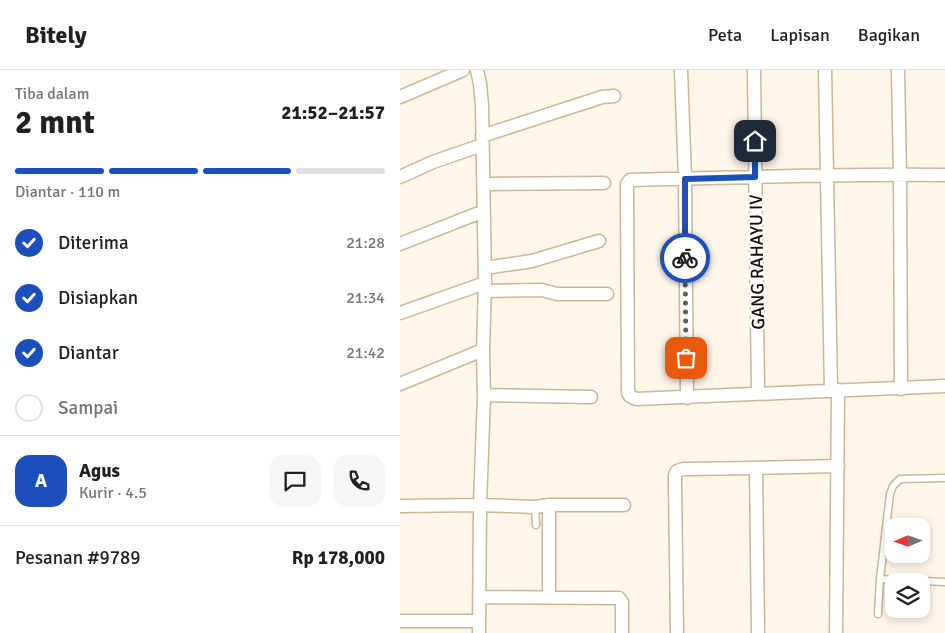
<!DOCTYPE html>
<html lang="id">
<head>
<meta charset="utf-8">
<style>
  :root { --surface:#fff; --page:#f6f6f6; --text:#202124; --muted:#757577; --line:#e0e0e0; --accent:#1c4fbc }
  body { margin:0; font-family:Signika,sans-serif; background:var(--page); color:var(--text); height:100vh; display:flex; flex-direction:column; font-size:19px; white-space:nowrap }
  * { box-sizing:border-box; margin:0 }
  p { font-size:16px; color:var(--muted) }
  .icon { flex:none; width:28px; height:28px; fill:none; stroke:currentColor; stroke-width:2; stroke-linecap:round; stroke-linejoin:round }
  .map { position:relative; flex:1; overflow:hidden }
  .drawer { display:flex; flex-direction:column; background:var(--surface); width:400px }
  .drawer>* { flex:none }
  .needle { width:32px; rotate:268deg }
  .buttons { position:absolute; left:485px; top:448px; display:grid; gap:10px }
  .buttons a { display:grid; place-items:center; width:45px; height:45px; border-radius:10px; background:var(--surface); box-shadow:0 2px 8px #0003; font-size:25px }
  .pin { position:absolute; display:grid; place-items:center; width:42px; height:42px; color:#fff; margin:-21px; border-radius:10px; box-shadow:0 2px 8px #0006 }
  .courier { position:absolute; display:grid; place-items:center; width:50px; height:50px; margin:-25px; border:4px solid #1c4fbc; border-radius:50%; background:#fff; color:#222; box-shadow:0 1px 6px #0007 }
  .headline em { font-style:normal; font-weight:800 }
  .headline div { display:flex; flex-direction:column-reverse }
  .headline { display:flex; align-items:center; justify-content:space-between; height:85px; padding:0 15px }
  h1 { font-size:32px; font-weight:800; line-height:38px }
  .bar { display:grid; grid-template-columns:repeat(4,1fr); gap:8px 5px; align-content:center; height:60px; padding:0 15px }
  .bar i { height:6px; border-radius:4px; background:var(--line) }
  .bar .on { background:var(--accent) }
  .bar p { grid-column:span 4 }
  .line { display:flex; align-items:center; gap:12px; padding:0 15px; border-top:1px solid var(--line) }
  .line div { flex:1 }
  .round { display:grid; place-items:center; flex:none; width:52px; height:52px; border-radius:15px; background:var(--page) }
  ol { padding:0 15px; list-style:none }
  li { display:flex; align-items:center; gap:15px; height:55px }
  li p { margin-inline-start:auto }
  li .icon { padding:5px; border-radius:50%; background:var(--accent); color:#fff; stroke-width:4 }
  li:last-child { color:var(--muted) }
  li i { width:28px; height:28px; border:2px solid var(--line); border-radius:50% }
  header { display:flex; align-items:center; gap:30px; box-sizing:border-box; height:70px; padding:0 25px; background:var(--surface); border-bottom:1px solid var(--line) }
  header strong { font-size:24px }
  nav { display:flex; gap:28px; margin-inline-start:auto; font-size:18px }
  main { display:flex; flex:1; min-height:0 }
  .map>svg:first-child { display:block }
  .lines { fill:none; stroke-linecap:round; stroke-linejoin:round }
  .service-casing { stroke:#cab699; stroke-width:9 }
  .minor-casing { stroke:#cab699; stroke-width:15 }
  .service { stroke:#fff; stroke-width:6 }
  .minor { stroke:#fff; stroke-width:12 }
  .done { stroke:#665f54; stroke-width:5; stroke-dasharray:0 9 }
  .route { stroke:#1c4fbc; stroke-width:6 }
  .labels { text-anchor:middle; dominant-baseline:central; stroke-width:5; stroke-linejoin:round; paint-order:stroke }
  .street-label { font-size:18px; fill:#130d04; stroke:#fff }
</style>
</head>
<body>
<header>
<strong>Bitely</strong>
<nav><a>Peta</a><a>Lapisan</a><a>Bagikan</a></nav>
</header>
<main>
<section class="drawer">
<div class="headline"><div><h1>2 mnt</h1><p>Tiba dalam</p></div><em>21:52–21:57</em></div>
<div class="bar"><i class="on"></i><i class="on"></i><i class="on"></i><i></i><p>Diantar · 110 m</p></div>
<ol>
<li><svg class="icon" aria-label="check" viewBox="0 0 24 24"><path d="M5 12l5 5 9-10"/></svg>Diterima<p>21:28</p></li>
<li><svg class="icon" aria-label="check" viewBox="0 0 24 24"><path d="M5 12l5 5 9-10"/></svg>Disiapkan<p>21:34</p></li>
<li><svg class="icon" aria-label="check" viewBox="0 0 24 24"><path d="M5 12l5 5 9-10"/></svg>Diantar<p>21:42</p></li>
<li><i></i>Sampai</li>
</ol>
<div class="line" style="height:90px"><b class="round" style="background:var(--accent);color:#fff">A</b><div><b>Agus</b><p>Kurir · 4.5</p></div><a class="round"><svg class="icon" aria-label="chat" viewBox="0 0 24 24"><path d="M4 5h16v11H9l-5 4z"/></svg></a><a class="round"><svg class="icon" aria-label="phone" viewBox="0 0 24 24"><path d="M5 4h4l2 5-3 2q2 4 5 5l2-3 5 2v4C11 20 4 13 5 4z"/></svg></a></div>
<div class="line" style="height:65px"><div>Pesanan #9789</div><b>Rp 178,000</b></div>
</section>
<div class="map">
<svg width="545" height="563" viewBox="0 0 545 563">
  <rect width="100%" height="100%" fill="#fff6ea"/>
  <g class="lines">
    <defs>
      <path id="service" d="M135,437L136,455
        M480,509L545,512
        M478,544L480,509L490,424L493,416L500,409L545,408"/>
      <path id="minor" d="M77,0L80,14L82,36L85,213L83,280L84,325L80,435L79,563
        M281,0L285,109L287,328
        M354,0L358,323
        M425,0L431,320
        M498,0L500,105L501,319
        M0,27L63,0
        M82,66L202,27L214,26
        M545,105C440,104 335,107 230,110L227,114L228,323L230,326L236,329L545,316
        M0,107L33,92L82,75
        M84,114L204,113
        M0,174L84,141
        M85,198L132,191L199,171
        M85,221L142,220L157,224H207
        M0,243L85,213
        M0,314L83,280
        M84,325L191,327
        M356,398L358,563
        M149,435V528
        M0,436L80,435L135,437L149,435H224
        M79,527L219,528L222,532V563
        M0,551H78
        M277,563L275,413V405L277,401L283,399L356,398L438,396
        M436,563L438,320"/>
    </defs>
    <use href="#service" class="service-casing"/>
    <use href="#minor" class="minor-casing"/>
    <use href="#service" class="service"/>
    <use href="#minor" class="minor"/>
  </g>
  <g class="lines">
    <path class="done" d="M285,188L286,288"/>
    <path class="route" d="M285,188V109L355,107V71"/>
  </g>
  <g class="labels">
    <g class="street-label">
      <text transform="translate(357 192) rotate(-91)">GANG RAHAYU IV</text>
    </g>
  </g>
</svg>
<div class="buttons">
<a><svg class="needle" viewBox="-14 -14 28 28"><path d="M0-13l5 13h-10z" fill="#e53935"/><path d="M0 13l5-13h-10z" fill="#757577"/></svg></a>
<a><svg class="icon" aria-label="layers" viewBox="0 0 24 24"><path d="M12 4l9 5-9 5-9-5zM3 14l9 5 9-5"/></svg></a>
</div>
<div class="pin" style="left:286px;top:288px;background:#ea580c"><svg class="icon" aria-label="bag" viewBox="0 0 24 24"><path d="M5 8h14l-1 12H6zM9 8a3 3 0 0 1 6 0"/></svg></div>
<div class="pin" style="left:355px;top:71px;background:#1f2937"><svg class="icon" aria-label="home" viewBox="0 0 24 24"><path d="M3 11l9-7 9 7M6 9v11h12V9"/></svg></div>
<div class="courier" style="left:285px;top:188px"><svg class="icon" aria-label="bike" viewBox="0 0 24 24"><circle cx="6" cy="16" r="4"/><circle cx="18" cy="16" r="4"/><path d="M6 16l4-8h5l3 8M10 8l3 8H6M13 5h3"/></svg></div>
</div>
</main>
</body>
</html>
